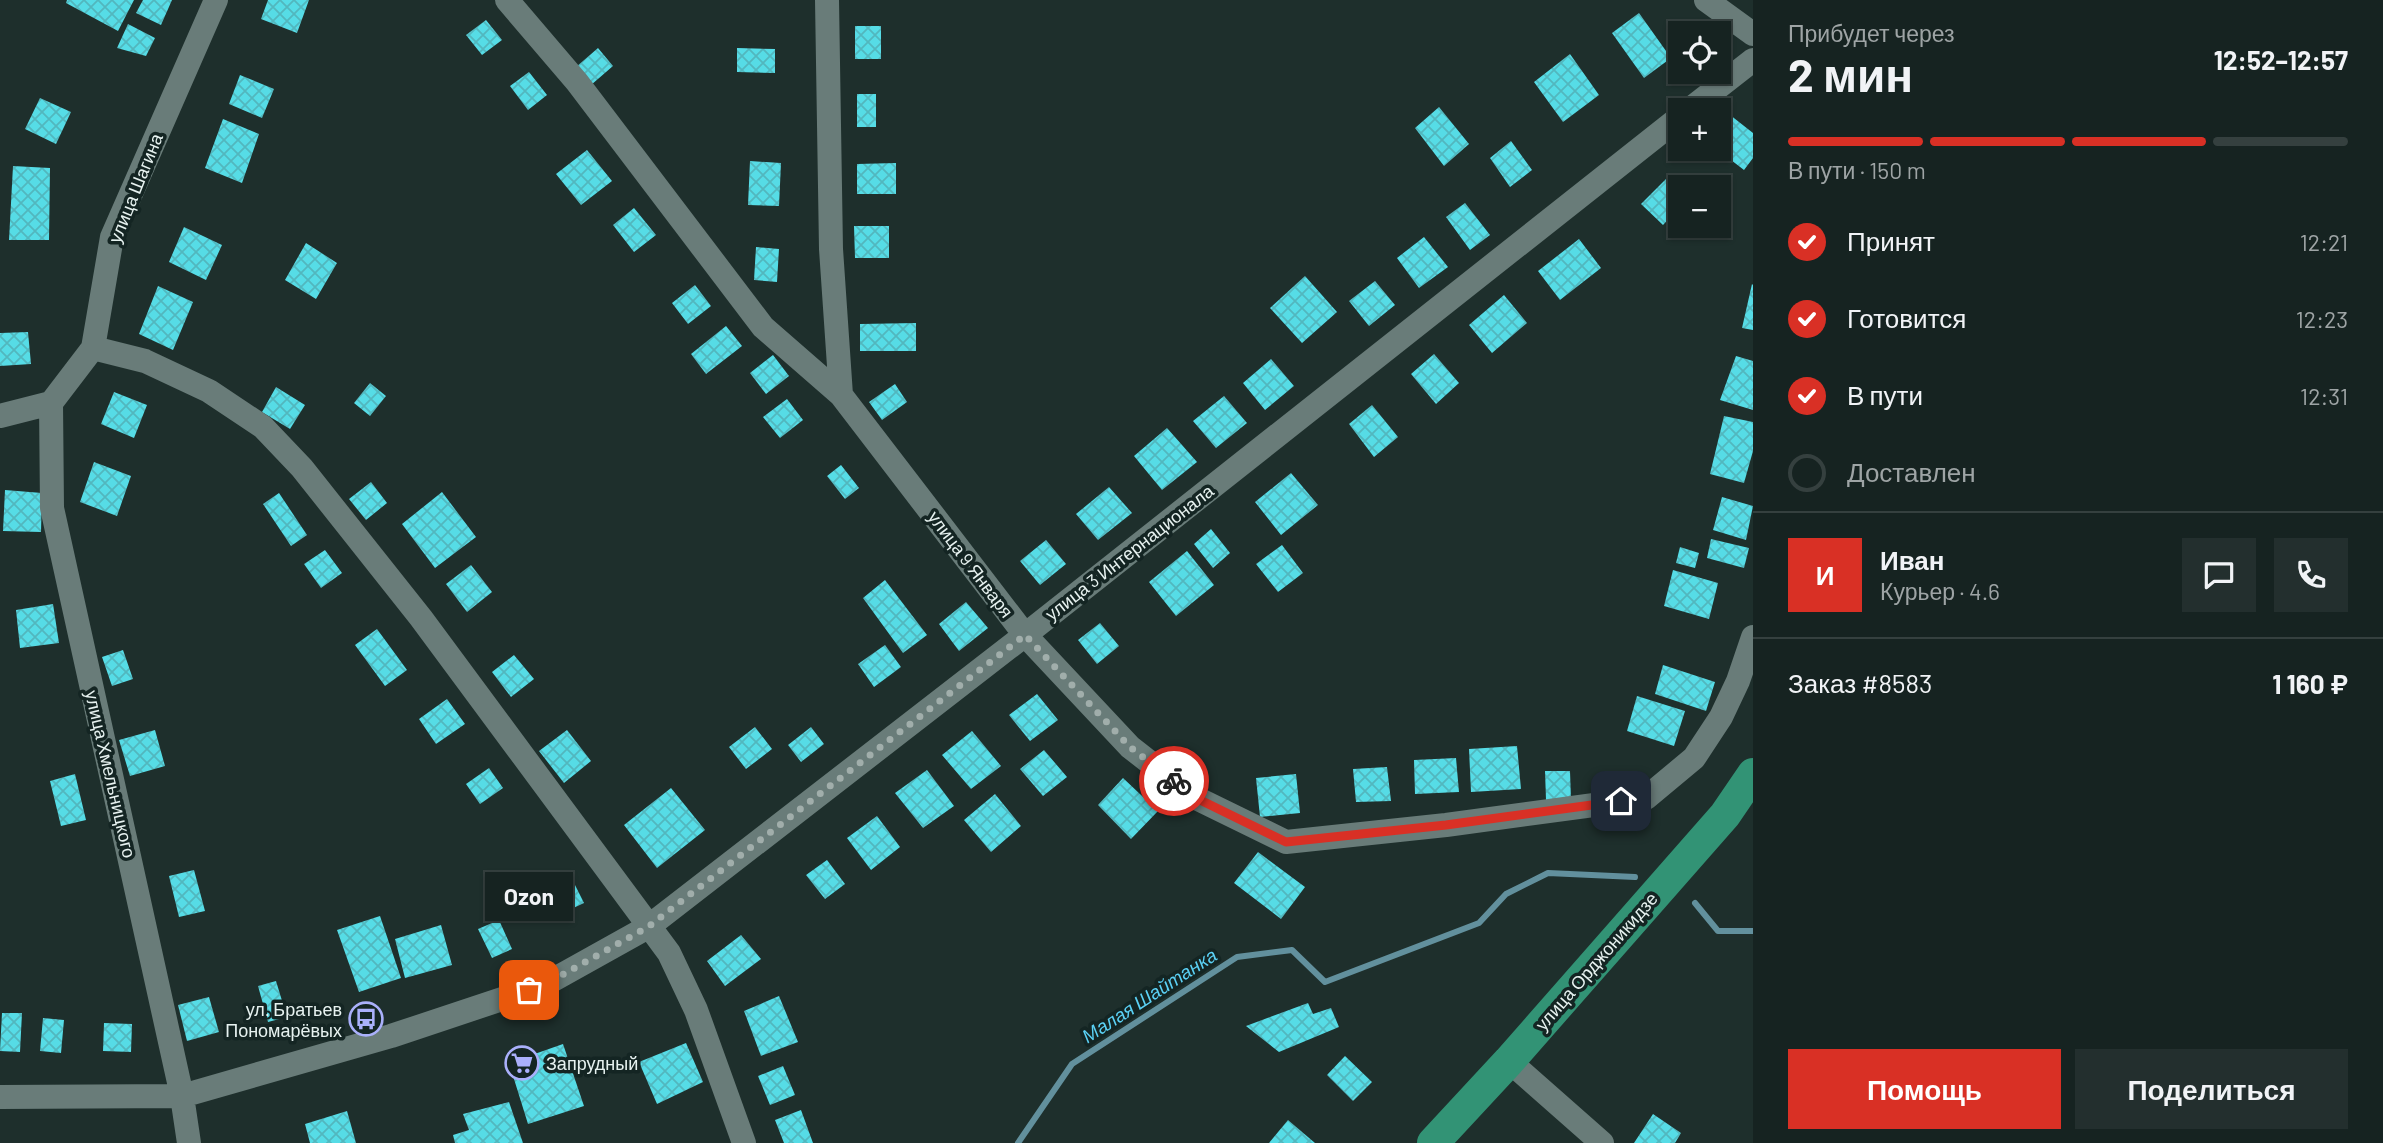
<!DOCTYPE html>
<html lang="ru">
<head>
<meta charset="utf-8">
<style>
  :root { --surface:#162321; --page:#232f2e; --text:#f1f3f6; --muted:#9ea4a5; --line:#35403f; --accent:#d93025 }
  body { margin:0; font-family:Barlow,sans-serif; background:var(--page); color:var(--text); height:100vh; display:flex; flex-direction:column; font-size:26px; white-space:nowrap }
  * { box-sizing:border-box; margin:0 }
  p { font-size:23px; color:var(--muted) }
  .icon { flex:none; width:38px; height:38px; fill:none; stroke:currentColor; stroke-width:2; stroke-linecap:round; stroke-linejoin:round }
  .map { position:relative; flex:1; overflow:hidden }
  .details { display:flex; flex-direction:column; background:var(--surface); width:630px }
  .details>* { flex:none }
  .tools { position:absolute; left:1668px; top:21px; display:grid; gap:14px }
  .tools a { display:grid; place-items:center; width:63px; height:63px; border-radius:0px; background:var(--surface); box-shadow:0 2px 5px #0004,0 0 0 2px var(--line); font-size:35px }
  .pin { position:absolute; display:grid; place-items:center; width:60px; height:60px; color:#fff; margin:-30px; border-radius:14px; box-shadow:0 4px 10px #0006 }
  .courier { position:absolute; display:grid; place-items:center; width:70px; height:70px; margin:-35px; border:5px solid #d93025; border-radius:50%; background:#fff; color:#222; box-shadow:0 2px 9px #0007 }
  .bubble { position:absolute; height:49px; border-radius:0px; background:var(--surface); box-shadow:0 2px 5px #0004,0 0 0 2px var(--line); font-size:23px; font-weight:700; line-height:49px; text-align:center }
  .head em { font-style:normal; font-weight:700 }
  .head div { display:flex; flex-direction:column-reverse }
  .head { display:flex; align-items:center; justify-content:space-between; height:119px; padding:0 35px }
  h1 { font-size:46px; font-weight:700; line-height:52px }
  .bar { display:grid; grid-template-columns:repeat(4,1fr); gap:10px 7px; align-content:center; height:84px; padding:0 35px }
  .bar i { height:9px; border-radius:5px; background:var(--line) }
  .bar .on { background:var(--accent) }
  .bar p { grid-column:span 4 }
  .line { display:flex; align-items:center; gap:18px; padding:0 35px; border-top:2px solid var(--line) }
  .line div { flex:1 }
  .round { display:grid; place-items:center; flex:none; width:74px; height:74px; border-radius:0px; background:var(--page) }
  ol { padding:0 35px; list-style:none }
  li { display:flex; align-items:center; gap:21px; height:77px }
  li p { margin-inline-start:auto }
  li .icon { padding:7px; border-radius:50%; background:var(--accent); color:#fff; stroke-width:4 }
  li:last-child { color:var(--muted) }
  li i { width:38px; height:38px; border:4px solid var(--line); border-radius:50% }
  .primary-button { display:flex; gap:14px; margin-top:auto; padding:14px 35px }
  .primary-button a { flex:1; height:80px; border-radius:0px; background:var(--accent); color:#fff; font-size:28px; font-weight:700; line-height:80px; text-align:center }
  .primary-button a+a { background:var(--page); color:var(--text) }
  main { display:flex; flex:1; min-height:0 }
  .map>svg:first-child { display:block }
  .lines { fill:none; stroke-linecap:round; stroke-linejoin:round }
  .stream { stroke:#62909d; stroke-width:6 }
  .building { fill:url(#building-cross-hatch) }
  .minor { stroke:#697c79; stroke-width:24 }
  .major { stroke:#329375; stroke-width:32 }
  .done { stroke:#a1aeab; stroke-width:7; stroke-dasharray:0 12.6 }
  .route { stroke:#d93025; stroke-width:9 }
  .labels { text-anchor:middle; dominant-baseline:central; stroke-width:7; stroke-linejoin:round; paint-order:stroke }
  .street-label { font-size:18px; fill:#e7f2f0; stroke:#142523 }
  .poi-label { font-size:18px; fill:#e7f2f0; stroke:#142523; text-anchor:end }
  .water-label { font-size:19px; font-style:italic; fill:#5bd1f5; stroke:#142523 }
</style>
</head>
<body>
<main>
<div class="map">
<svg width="1753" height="1143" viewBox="0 0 1753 1143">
  <defs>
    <pattern id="building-cross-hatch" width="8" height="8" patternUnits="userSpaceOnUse" patternTransform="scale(1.75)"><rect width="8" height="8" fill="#56dce6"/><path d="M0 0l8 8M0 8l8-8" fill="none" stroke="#52b7be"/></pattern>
  </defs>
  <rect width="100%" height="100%" fill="#1e2f2c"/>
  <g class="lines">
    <path class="stream" d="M1695,903L1718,931H1753
      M1018,1143L1072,1064L1237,957L1292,950L1325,982L1479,923L1506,894L1548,873L1635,877"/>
  </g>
  <path class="building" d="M67,0H134L118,31L66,3Z
    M143,0H172L161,25L136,13Z
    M268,0H309L297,33L261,19Z
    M1639,13L1671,58L1644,78L1612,33Z
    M486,20L502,40L482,55L466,35Z
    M128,24L155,38L146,56L117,48Z
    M855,26H881V59H855Z
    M598,48L613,66L591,85L576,67Z
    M737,48L775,49V73L737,72Z
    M1570,54L1599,95L1563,122L1534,82Z
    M529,72L547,95L528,110L510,86Z
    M240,75L274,89L262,118L229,104Z
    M857,94H876V127H857Z
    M40,98L71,112L56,144L25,129Z
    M1439,107L1469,144L1444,166L1415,128Z
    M1725,111L1753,133V158L1744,170L1718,150V119Z
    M223,119L259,134L242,183L205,168Z
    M1511,141L1532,170L1510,187L1490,158Z
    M587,150L612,181L581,205L556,174Z
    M750,161L781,163L779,206L748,205Z
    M896,163V194H857V164Z
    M13,166L50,168L49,240H9Z
    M1666,179L1680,193V207L1663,225L1641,204Z
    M1465,203L1490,235L1470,250L1446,217Z
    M634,208L656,235L634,252L613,225Z
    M854,226H889V258H855Z
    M184,227L222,245L206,280L169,262Z
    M1424,237L1448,267L1419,288L1397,258Z
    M1579,239L1601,268L1560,300L1538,271Z
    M306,243L337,263L316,299L285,280Z
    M756,247L779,249L777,282L754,280Z
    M1305,276L1337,312L1302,343L1270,308Z
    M1375,281L1395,305L1369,326L1349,301Z
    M1752,284L1753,285V330L1742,328Z
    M695,285L711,306L688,324L672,303Z
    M158,286L193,302L173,350L139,334Z
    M1504,295L1527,323L1492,353L1469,325Z
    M916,323V351H860V324Z
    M726,326L742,346L706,374L691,354Z
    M28,332L31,364L0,366V333Z
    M1434,354L1459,383L1436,404L1411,374Z
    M773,355L789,376L766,394L750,373Z
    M1736,356L1753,361V410L1720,400Z
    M1271,359L1294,386L1265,410L1243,383Z
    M370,383L386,396L370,416L354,403Z
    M895,384L907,402L882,420L869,402Z
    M276,387L305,405L290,429L262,412Z
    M114,392L147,405L134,438L101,424Z
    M1224,396L1247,423L1216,448L1193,421Z
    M787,399L803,420L780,438L763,417Z
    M1372,405L1398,437L1374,457L1349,424Z
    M1724,416L1753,422V451L1744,483L1710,474Z
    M1167,428L1197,462L1162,490L1134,456Z
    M94,462L131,476L117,516L80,502Z
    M841,465L859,488L845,499L827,476Z
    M1291,473L1318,505L1281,535L1255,502Z
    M371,482L387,503L366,520L349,499Z
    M1109,487L1132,513L1098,540L1076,514Z
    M5,490L42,493L41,532L3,531Z
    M442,492L476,537L435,568L402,524Z
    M279,493L307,535L291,546L263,504Z
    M1722,497L1753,506L1746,540L1713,530Z
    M1211,529L1230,553L1213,568L1194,544Z
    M1711,539L1749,548L1744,568L1707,558Z
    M1046,540L1066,564L1040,585L1020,561Z
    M1282,545L1303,573L1278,592L1256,564Z
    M1680,547L1699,553L1695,568L1676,563Z
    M325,550L342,573L321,588L304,564Z
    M1187,551L1214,585L1176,616L1149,582Z
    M471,565L492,592L467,612L446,584Z
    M1673,570L1718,583L1709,619L1664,606Z
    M885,580L927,635L903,653L863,598Z
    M966,602L988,628L959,651L939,624Z
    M53,604L59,643L20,648L16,610Z
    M1100,623L1119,646L1097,664L1078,640Z
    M377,629L407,670L385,686L355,645Z
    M885,645L901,667L874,687L858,664Z
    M123,650L133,679L112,686L102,657Z
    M514,655L534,679L511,697L492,672Z
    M1663,665L1715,682L1706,711L1655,694Z
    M1037,694L1058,720L1030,741L1009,715Z
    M1637,696L1685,711L1674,746L1627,731Z
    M447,699L465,724L436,744L419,719Z
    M755,727L772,749L746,769L729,747Z
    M811,727L824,744L801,762L788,745Z
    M155,730L165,766L130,776L119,740Z
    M567,730L591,761L564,783L539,751Z
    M972,731L1001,766L971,789L942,755Z
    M1517,746L1521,789L1471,792L1469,749Z
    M1044,750L1067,777L1043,796L1020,769Z
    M1456,758L1459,792L1415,794L1414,760Z
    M1387,767L1391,801L1356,802L1353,769Z
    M489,768L503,788L480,804L466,784Z
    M927,770L954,806L923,828L895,793Z
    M1545,771H1570L1571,800H1546Z
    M75,774L86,820L61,826L50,781Z
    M1296,774L1300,813L1260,817L1256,778Z
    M1123,778L1158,811L1131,839L1098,805Z
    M671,788L705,830L657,868L624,825Z
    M995,794L1021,826L991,852L964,820Z
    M877,816L900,847L871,870L847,838Z
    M1258,852L1305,887L1281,919L1234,883Z
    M827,860L845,884L825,899L806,875Z
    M194,870L205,911L179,917L169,876Z
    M570,875L584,903L550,919L537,892Z
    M380,916L401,978L359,992L337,930Z
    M499,920L512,949L492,958L478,929Z
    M441,925L452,965L405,978L395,939Z
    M741,935L761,959L725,986L707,961Z
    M276,981L287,1017L268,1022L258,986Z
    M779,996L798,1042L761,1056L744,1011Z
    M209,997L219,1032L187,1041L178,1005Z
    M1308,1003L1313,1014L1331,1008L1339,1027L1279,1052L1246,1026Z
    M2,1013H22L20,1052L0,1051Z
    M43,1018L64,1020L61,1053L40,1051Z
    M104,1023L132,1024L131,1052L103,1051Z
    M686,1043L703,1082L657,1104L639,1062Z
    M563,1044L584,1106L528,1124L509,1063Z
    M1345,1056L1372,1082L1353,1101L1327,1075Z
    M783,1066L795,1095L770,1105L758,1076Z
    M509,1102L523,1143H455L453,1135L469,1130L463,1114Z
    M801,1110L813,1143H784L775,1120Z
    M347,1111L356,1143H310L305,1124Z
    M1653,1114L1681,1133L1675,1143H1634Z
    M1288,1120L1315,1143H1269Z"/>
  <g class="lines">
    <path class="minor" d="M507,0L577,82L763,327L841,395
      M827,0L831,249L841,395L1025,635L1130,747L1194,797L1286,842L1446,825L1646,798L1694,758L1721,717L1738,681L1753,637
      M1706,0L1753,34
      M1689,110L1753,60
      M93,348L145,361L209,391L263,427L302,468L421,618L669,953L696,1010L744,1143
      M51,403L52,508L182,1096L189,1143
      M0,416L51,403L93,348L112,237L216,0
      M1509,1061L1602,1143
      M0,1097L182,1096L391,1036L544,985L648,927L1025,635L1680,117"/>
    <path class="major" d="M1433,1143L1509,1061L1725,815L1753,774"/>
  </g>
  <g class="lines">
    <path class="done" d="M529,990L544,985L648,927L1025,635L1130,747L1174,781"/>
    <path class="route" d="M1174,781L1194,797L1286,842L1446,825L1621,801"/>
  </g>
  <defs>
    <symbol id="bus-ring" viewBox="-11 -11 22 22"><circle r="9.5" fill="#142523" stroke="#aab0fb" stroke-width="1.5"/><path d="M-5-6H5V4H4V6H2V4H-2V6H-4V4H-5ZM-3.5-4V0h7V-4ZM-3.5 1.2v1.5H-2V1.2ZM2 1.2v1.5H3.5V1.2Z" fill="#aab0fb"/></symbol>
    <symbol id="supermarket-ring" viewBox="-11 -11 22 22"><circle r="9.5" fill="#142523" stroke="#aab0fb" stroke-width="1.5"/><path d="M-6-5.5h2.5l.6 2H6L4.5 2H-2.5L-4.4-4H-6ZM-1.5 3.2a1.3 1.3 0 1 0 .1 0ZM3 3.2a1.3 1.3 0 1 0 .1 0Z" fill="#aab0fb"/></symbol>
  </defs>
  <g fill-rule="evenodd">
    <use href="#bus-ring" x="347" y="1000" width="38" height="38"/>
    <use href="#supermarket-ring" x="503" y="1044" width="38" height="38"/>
  </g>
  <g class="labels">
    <g class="street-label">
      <text transform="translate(135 188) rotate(-68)">улица Шагина</text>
      <text transform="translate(1129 552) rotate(-38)">улица 3 Интернационала</text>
      <text transform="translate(971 564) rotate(53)">улица 9 Января</text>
      <text transform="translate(111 774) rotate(77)">улица Хмельницкого</text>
      <text transform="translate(1596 961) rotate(-49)">улица Орджоникидзе</text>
    </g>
    <g class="poi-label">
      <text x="342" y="1009">ул. Братьев<tspan x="342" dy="21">Пономарёвых</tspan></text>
      <text x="546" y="1063" text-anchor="start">Запрудный</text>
    </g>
    <g class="water-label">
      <text transform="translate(1149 995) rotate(-33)">Малая Шайтанка</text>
    </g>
  </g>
</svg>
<div class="tools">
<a><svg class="icon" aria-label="locate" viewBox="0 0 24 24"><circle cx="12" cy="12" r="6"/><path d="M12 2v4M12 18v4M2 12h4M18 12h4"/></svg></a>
<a>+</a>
<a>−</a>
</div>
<div class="pin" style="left:529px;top:990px;background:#ea580c"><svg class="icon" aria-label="bag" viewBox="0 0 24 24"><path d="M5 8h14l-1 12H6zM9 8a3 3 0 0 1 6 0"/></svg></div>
<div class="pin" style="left:1621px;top:801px;background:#1f2937"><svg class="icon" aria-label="home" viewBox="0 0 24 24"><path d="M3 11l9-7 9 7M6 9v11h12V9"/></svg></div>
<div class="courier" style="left:1174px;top:781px"><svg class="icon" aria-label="bike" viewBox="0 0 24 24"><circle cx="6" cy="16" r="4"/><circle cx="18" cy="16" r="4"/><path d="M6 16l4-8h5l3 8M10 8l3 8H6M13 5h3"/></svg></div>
<div class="bubble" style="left:485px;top:872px;width:88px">Ozon</div>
</div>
<section class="details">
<div class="head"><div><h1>2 мин</h1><p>Прибудет через</p></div><em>12:52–12:57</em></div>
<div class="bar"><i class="on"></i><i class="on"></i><i class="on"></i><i></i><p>В пути · 150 m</p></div>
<ol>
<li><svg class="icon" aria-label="check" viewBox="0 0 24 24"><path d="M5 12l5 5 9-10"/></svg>Принят<p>12:21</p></li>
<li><svg class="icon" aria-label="check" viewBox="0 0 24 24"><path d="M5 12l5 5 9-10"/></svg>Готовится<p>12:23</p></li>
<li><svg class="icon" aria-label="check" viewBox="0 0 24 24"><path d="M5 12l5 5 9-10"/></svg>В пути<p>12:31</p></li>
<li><i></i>Доставлен</li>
</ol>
<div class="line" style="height:126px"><b class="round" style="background:var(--accent);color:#fff">И</b><div><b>Иван</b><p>Курьер · 4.6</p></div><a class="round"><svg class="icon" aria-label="chat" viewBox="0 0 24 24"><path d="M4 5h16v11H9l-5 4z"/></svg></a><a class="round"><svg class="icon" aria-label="phone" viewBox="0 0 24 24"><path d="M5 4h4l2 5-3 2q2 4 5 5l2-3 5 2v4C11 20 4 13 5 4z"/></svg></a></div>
<div class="line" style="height:91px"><div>Заказ #8583</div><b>1 160 ₽</b></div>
<div class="primary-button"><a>Помощь</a><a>Поделиться</a></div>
</section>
</main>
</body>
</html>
